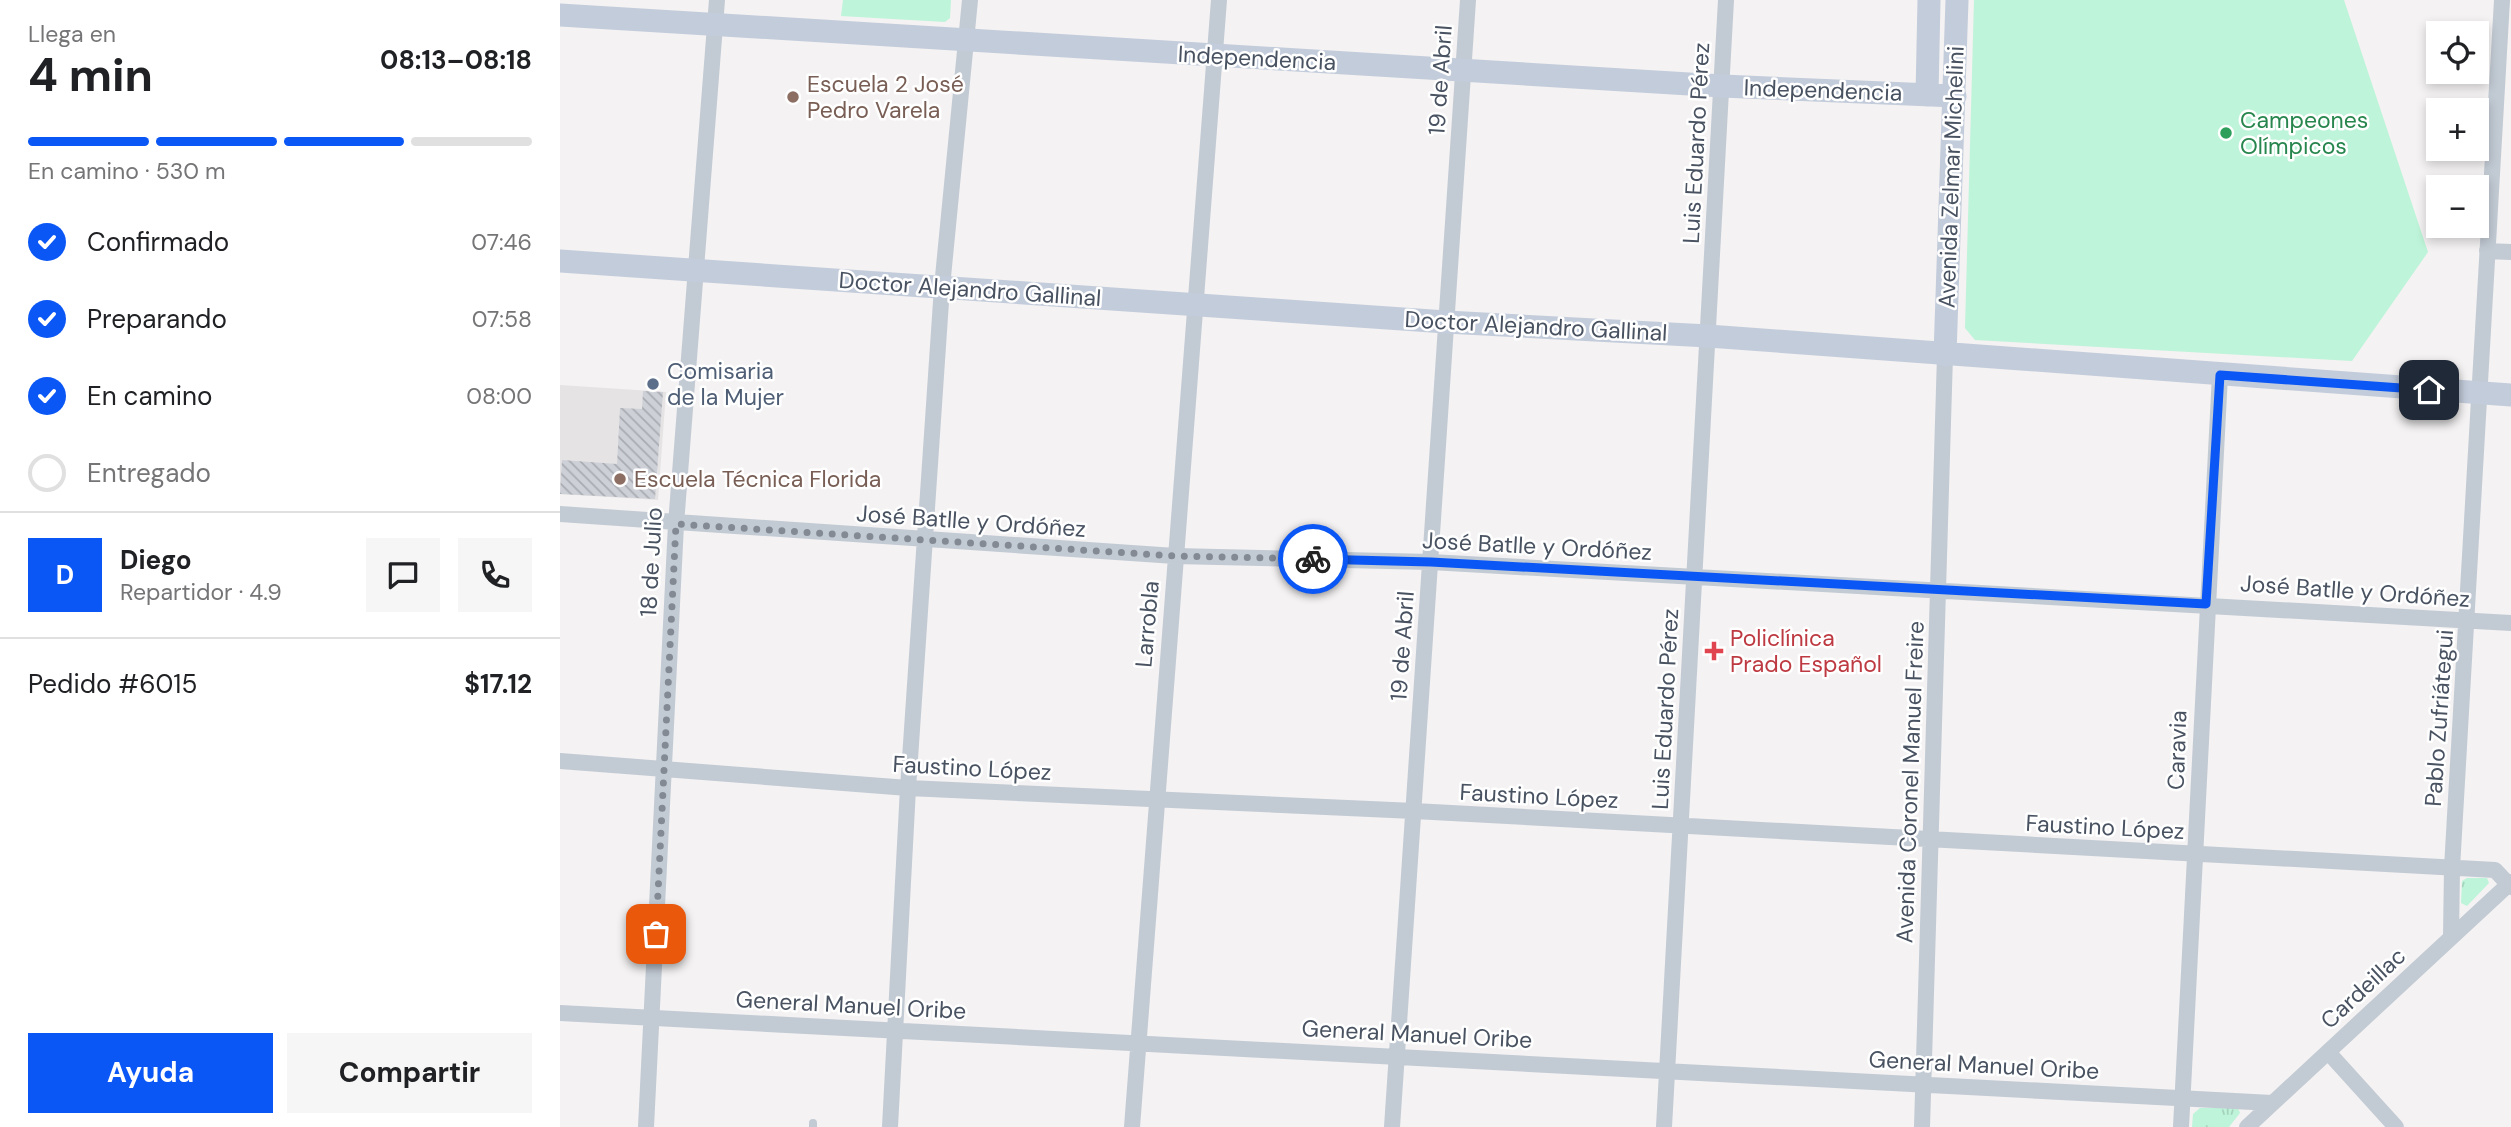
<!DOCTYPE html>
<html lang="es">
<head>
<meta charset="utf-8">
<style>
  :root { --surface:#fff; --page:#f6f6f6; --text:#202124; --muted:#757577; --line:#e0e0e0; --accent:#0b57f5 }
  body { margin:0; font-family:"DM Sans",sans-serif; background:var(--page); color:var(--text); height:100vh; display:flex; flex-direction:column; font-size:26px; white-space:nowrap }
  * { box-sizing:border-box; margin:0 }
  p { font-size:23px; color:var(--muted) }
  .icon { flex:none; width:38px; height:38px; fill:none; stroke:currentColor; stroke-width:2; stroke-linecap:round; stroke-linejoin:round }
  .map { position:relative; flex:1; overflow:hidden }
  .panel { display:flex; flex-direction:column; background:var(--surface); width:560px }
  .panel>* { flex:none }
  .fabs { position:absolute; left:1866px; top:21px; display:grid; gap:14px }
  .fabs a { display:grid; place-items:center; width:63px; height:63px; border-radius:0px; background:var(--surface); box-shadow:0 4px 10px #0003; font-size:35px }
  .pin { position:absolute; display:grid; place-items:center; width:60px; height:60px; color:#fff; margin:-30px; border-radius:14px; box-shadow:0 4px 10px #0006 }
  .courier { position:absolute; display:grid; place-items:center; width:70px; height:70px; margin:-35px; border:5px solid #0b57f5; border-radius:50%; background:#fff; color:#222; box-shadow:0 2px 9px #0007 }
  .head em { font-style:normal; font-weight:700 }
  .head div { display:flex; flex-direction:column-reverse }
  .head { display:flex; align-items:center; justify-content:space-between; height:119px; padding:0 28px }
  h1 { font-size:46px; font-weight:700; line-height:52px }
  .bar { display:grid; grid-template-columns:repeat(4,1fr); gap:10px 7px; align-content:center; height:84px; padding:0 28px }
  .bar i { height:9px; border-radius:5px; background:var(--line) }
  .bar .active { background:var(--accent) }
  .bar p { grid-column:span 4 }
  .line { display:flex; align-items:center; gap:18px; padding:0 28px; border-top:2px solid var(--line) }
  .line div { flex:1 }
  .round { display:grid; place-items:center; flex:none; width:74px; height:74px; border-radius:0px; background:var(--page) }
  ol { padding:0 28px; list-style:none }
  li { display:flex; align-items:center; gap:21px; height:77px }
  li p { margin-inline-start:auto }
  li .icon { padding:7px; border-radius:50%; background:var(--accent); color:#fff; stroke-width:4 }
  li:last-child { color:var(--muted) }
  li i { width:38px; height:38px; border:4px solid var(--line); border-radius:50% }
  .action { display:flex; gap:14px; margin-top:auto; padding:14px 28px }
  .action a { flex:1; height:80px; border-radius:0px; background:var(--accent); color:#fff; font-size:28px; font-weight:700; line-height:80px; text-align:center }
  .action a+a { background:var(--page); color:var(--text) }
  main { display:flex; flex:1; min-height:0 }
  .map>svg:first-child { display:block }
  .education { fill:#e5e3e4 }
  .grass { fill:url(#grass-tufts) }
  .garden { fill:#bef4d9 }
  .building { fill:url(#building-back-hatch) }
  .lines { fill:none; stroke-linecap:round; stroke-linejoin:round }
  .lane { stroke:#c2cad4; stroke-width:8 }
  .street { stroke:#c2cad4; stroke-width:16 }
  .secondary { stroke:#c3ccdb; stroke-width:23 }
  .done { stroke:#848a94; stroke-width:7; stroke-dasharray:0 12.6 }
  .route { stroke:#0b57f5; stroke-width:9 }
  .education-dot { fill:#8d6e63; stroke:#fff; stroke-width:2.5 }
  .leisure-dot { fill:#2e9e5b; stroke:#fff; stroke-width:2.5 }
  .service-dot { fill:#5c6f8a; stroke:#fff; stroke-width:2.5 }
  .health-dot { fill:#e0444e; stroke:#fff; stroke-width:2.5 }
  .labels { text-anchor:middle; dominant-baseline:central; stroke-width:5; stroke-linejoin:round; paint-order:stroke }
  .street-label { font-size:23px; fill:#485261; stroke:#fff }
  .education-label { font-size:23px; fill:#785e54; stroke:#fff; text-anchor:start }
  .leisure-label { font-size:23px; fill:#27864d; stroke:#fff; text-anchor:start }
  .service-label { font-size:23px; fill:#4e5e75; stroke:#fff; text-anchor:start }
  .health-label { font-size:23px; fill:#be3a42; stroke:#fff; text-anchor:start }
</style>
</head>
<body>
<main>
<section class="panel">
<div class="head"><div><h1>4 min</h1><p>Llega en</p></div><em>08:13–08:18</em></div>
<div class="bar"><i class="active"></i><i class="active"></i><i class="active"></i><i></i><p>En camino · 530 m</p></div>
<ol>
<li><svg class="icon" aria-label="check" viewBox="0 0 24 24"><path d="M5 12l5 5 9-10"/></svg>Confirmado<p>07:46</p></li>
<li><svg class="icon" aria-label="check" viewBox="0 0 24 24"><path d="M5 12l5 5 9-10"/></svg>Preparando<p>07:58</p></li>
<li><svg class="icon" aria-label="check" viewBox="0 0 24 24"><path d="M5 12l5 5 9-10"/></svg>En camino<p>08:00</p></li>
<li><i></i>Entregado</li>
</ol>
<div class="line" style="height:126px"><b class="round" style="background:var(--accent);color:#fff">D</b><div><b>Diego</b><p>Repartidor · 4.9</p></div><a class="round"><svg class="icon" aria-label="chat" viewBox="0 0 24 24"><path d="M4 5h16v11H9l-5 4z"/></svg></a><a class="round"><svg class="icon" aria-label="phone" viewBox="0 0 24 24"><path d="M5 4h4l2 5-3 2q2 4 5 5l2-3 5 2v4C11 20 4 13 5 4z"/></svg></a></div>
<div class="line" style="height:91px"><div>Pedido #6015</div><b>$17.12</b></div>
<div class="action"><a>Ayuda</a><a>Compartir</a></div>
</section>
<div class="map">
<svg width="1951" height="1127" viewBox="0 0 1951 1127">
  <defs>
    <pattern id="grass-tufts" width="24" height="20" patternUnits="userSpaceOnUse" patternTransform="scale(1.75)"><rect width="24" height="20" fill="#bef4d9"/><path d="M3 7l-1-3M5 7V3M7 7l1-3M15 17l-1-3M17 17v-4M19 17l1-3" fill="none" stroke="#a5d3bd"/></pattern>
    <pattern id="building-back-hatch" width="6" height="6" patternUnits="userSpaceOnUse" patternTransform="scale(1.75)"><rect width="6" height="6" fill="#cdd0d6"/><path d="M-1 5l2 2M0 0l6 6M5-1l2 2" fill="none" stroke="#a8abb1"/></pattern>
  </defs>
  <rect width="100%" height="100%" fill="#f4f2f2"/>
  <path class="education" d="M0,385L106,392L98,500L0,494Z"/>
  <path class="grass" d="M1907,878H1927L1929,883L1907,906L1901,903L1902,881Z
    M1640,1108H1678L1680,1113L1669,1127H1632L1633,1114Z"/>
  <path class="garden" d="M283,0H391L390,18L385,22L281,16Z
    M1414,0H1784L1868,252L1792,361L1415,340L1405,328Z"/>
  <path class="building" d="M83,391L103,392L95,499L0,494L2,460L57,464L60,408L82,409Z"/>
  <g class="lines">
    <path class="lane" d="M253,1127V1123"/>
    <path class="street" d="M1927,251L1951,252
      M0,514L615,556L871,562L1951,623
      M0,761L348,788L854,811L1935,870L1951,887
      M1891,936L1892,868L1942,0
      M0,1013L1712,1103
      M1768,1052L1836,1127
      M86,1127L116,524L157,0
      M330,1127L348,788L382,287L410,0
      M572,1127L659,0
      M832,1127L908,0
      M1104,1127L1166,0
      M1362,1127L1385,355
      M1621,1127L1660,375
      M1687,1127L1951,882"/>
    <path class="secondary" d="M0,15L1162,86L1395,96
      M1367,95L1369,0
      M0,261L886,322L1148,336L1951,395
      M1385,355L1397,0"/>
  </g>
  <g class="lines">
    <path class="done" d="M96,934L116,524L615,556L753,559"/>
    <path class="route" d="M753,559L871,562L1646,604L1660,375L1869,390"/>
  </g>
  <g class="education-dot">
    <circle cx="233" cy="97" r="7"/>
    <circle cx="60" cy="479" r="7"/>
  </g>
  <circle class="leisure-dot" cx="1666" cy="133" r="7"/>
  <circle class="service-dot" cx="93" cy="384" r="7"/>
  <path class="health-dot" d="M1150.5 640.5h7v7h7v7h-7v7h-7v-7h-7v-7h7z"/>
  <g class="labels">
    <g class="street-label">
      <text transform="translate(697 58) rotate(3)">Independencia</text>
      <text transform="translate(880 80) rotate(-86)">19 de Abril</text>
      <text transform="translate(1263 90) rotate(2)">Independencia</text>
      <text transform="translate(1136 143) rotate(-87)">Luis Eduardo Pérez</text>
      <text transform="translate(1391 177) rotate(-88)">Avenida Zelmar Michelini</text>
      <text transform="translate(410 289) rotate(4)">Doctor Alejandro Gallinal</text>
      <text transform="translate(976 326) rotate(3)">Doctor Alejandro Gallinal</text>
      <text transform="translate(411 521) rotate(4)">José Batlle y Ordóñez</text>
      <text transform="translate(977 546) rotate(3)">José Batlle y Ordóñez</text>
      <text transform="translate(91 562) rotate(-87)">18 de Julio</text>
      <text transform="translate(1795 591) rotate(4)">José Batlle y Ordóñez</text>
      <text transform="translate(587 624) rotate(-85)">Larrobla</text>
      <text transform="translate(842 646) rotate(-86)">19 de Abril</text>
      <text transform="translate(1105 709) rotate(-87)">Luis Eduardo Pérez</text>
      <text transform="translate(1879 718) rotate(-86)">Pablo Zufriátegui</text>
      <text transform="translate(1617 750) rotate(-88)">Caravia</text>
      <text transform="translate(412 768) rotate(3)">Faustino López</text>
      <text transform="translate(1350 782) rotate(-88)">Avenida Coronel Manuel Freire</text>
      <text transform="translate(979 796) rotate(3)">Faustino López</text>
      <text transform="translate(1545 827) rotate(3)">Faustino López</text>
      <text transform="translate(1803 988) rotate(-43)">Cardeillac</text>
      <text transform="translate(291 1005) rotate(3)">General Manuel Oribe</text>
      <text transform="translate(857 1034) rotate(3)">General Manuel Oribe</text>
      <text transform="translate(1424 1065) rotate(3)">General Manuel Oribe</text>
    </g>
    <g class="education-label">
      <text x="247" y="84">Escuela 2 José<tspan x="247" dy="26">Pedro Varela</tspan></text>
      <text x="74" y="479">Escuela Técnica Florida</text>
    </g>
    <g class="leisure-label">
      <text x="1680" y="120">Campeones<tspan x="1680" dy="26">Olímpicos</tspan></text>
    </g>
    <g class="service-label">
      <text x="107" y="371">Comisaria<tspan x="107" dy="26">de la Mujer</tspan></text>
    </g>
    <g class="health-label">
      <text x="1170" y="638">Policlínica<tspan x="1170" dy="26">Prado Español</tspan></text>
    </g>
  </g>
</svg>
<div class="fabs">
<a><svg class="icon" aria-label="locate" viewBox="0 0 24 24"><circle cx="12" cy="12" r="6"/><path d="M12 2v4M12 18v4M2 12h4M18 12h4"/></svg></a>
<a>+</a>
<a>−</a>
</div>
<div class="pin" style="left:96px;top:934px;background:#ea580c"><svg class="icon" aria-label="bag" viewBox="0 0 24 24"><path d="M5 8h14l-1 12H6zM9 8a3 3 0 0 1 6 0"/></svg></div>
<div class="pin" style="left:1869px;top:390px;background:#1f2937"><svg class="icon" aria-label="home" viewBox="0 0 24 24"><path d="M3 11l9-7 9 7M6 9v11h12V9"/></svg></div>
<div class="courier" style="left:753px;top:559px"><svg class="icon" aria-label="bike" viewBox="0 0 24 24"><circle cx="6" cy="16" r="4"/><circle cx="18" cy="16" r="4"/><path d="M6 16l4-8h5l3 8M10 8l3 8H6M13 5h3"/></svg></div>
</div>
</main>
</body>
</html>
